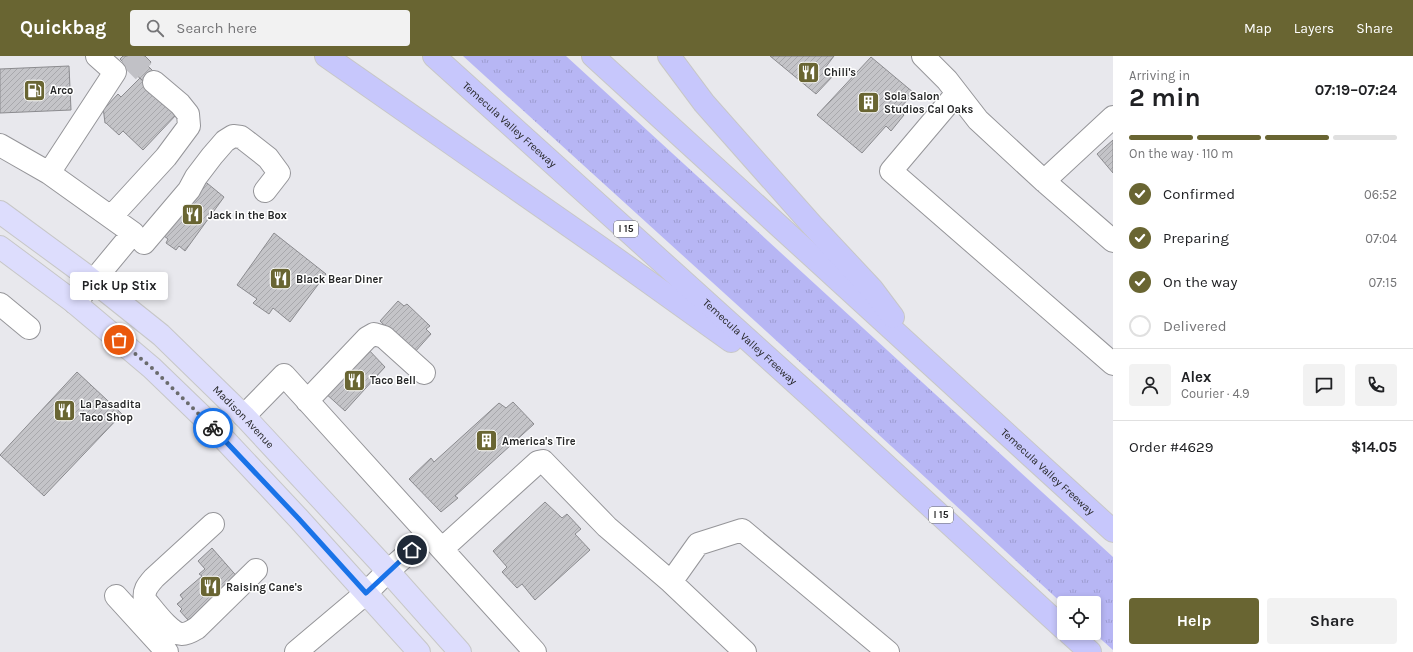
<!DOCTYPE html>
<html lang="en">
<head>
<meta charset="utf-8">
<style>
  :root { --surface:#fff; --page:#f2f2f2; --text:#202124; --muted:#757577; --line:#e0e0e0; --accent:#696532 }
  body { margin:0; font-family:Karla,sans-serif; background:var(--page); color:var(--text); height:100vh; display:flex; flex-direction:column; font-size:15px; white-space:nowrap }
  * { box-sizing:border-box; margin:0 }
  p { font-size:13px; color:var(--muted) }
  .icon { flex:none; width:22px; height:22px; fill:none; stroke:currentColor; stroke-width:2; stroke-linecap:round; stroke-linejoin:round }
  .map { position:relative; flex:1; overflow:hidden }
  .drawer { display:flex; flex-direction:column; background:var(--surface); width:300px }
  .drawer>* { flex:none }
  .tools { position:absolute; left:1057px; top:540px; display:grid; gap:8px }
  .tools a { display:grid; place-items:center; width:44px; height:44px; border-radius:4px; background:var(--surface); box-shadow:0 2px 6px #0003; font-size:20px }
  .pin { position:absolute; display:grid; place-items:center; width:34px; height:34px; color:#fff; margin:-17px; border:2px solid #fff; border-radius:50%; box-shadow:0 1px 4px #0007 }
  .courier { position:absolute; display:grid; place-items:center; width:40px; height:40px; margin:-20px; border:3px solid #1a73e8; border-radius:50%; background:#fff; color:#222; box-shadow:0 1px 5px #0007 }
  .bubble { position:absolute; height:28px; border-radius:4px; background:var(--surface); box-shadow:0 2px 6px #0003; font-size:13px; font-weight:700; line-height:28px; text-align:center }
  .headline em { font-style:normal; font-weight:700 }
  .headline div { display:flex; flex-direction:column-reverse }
  .headline { display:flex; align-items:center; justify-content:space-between; height:68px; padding:0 16px }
  h1 { font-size:26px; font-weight:700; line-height:30px }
  .bar { display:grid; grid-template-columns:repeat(4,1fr); gap:6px 4px; align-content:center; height:48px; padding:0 16px }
  .bar i { height:5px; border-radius:3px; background:var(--line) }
  .bar .on { background:var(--accent) }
  .bar p { grid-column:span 4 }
  .line { display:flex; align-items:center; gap:10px; padding:0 16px; border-top:1px solid var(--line) }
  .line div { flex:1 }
  .round { display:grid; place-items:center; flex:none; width:42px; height:42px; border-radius:4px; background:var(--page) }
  ol { padding:0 16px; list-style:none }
  li { display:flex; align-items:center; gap:12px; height:44px }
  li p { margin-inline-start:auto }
  li .icon { padding:4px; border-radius:50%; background:var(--accent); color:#fff; stroke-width:4 }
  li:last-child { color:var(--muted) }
  li i { width:22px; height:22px; border:2px solid var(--line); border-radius:50% }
  .button { display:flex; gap:8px; margin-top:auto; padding:8px 16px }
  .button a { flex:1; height:46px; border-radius:4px; background:var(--accent); color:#fff; font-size:16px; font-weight:700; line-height:46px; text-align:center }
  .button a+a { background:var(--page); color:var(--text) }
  header { display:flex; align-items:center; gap:24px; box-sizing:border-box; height:56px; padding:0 20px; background:var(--accent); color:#fff }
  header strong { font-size:19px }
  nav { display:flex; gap:22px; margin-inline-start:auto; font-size:14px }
  .search { width:280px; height:36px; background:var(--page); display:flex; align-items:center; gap:10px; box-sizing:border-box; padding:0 14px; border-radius:4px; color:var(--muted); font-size:15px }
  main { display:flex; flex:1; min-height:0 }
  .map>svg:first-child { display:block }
  .grass { fill:url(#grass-tufts) }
  .building { fill:url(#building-hatch); stroke:#8b8b8f }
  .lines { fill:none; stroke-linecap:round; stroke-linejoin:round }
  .minor-tunnel { stroke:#c1c1c6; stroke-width:22; stroke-dasharray:22 11; stroke-linecap:butt }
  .minor-casing { stroke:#959599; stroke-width:24 }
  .major-casing { stroke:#c7c7c7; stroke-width:24 }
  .highway-casing { stroke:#c7c7c7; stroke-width:24 }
  .minor { stroke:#fff; stroke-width:22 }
  .major { stroke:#ddddfd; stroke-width:22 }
  .highway { stroke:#c7c7fc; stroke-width:22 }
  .done { stroke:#6a6b6d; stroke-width:4; stroke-dasharray:0 7.2 }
  .route { stroke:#1a73e8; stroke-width:5 }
  .labels { text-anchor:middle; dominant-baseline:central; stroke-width:3; stroke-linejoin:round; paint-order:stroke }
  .shield { fill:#fff; stroke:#676868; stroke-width:1 }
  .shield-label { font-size:10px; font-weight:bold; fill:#262728 }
  .poi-label { font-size:11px; font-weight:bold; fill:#262728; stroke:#fff; text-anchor:start }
  .street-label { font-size:11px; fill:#262728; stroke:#fff }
</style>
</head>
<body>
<header>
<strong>Quickbag</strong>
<div class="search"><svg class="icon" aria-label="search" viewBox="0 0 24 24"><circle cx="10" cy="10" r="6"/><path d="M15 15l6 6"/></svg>Search here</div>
<nav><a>Map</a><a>Layers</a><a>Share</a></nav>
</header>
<main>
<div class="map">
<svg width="1113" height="596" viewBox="0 0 1113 596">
  <defs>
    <pattern id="grass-tufts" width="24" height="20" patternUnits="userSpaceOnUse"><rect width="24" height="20" fill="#b7b6f4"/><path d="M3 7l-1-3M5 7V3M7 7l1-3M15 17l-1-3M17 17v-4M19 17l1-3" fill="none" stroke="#9d9cd1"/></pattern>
    <pattern id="building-hatch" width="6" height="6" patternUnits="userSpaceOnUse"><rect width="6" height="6" fill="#c4c4c8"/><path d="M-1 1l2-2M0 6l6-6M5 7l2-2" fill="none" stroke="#a8a8ac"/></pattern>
  </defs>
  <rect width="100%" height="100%" fill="#e8e8ed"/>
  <path class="grass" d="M463,0H566L1113,501V594L1094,577V547H1064V549L767,276Z"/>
  <path class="building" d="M123,0H145L151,6L148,10L159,21L149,31L120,3Z
    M770,0H834L825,12L833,20L816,38Z
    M871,1L914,37L898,54L904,59L891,75L886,70L862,97L817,59Z
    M69,10L71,54L0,57V13Z
    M140,22L177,58L143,94L123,75L119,79L106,67H105L103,51L105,52L118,38L121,41Z
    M1113,84V117L1097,98Z
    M202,123L224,141L185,195L179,190L176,194L166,187L168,183L160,177Z
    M274,177L326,218L290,266L273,252L269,258L253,247L257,243L237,229Z
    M398,245L404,250L407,248L430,270L426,273L431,278L414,297L380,265Z
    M367,292L385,311L345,355L324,336Z
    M77,316L122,358L44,440L0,399Z
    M513,346L534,368L455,440L458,442L441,456L409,423L431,402L434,406L499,347L506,352Z
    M545,446L562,462L567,458L581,473L575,478L590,494L535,544L522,528L517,532L502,516L507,511L493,495Z
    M212,492L240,524L194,566L191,562L188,564L180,555L182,553L177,548L183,543L180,539L202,520L199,518L205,513L198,505Z"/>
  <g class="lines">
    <path class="minor-tunnel" d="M128,0L154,26"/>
    <defs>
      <path id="minor" d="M923,0L947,24L978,64L1044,125L1113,185
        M957,37L891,115L1113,308
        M0,89L49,117L133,177L75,247
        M49,117L115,16L97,0
        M1044,125L1113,61
        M111,161L166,101L189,70L188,58L180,48L154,26
        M144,187L189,134L196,121L212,100L225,85L233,80L241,81L245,84L268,102L279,117L265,135
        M0,248L29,272
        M307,345L367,282L374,278L384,281L424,317
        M244,360L284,319L535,596
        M213,468L154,522C148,529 143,534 145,544C152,552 171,579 182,578C188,578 192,575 197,572L256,514
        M442,493L538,406L543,405L607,471L671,526L745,596
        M671,526L698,488L742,474L888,596
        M116,540L167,596
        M296,596L366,537L388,515L429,479"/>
      <g id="major">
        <path id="s1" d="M0,156L87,220L161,279L244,360L388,515L460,596"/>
        <path d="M0,191L75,247L152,312L208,366L299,463L419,596"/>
      </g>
      <g id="highway">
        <path d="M326,0L601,192L731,285"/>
        <path id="s2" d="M434,0L817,346L1064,573"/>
        <path id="s3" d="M593,0L1113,475"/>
        <path d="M669,0L704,47L812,169L872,233L893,261"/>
        <path d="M1069,577L1090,596"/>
      </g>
    </defs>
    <use href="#minor" class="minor-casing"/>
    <use href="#major" class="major-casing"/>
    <use href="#highway" class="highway-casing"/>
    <use href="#minor" class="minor"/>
    <use href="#major" class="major"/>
    <use href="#highway" class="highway"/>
  </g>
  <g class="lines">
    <path class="done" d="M119,284L152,312L213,372"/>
    <path class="route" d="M213,372L299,463L366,537L412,494"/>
  </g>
  <defs>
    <symbol id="restaurant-square" viewBox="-11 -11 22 22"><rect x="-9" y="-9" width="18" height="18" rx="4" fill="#696532" stroke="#fff"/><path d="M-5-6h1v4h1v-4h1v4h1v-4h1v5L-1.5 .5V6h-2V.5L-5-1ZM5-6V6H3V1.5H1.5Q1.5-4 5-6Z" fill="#fff"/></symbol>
    <symbol id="fuel-square" viewBox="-11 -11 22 22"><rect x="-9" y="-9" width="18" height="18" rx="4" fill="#696532" stroke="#fff"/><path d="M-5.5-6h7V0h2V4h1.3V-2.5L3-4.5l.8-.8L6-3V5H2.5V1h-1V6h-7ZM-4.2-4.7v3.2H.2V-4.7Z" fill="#fff"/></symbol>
    <symbol id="building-square" viewBox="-11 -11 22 22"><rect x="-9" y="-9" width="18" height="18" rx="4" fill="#696532" stroke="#fff"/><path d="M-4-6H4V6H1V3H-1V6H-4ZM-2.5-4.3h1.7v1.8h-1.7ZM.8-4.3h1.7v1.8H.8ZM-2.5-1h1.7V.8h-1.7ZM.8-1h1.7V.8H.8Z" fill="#fff"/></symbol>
  </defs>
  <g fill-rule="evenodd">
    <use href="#restaurant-square" x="796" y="4" width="25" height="25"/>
    <use href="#fuel-square" x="22" y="22" width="25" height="25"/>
    <use href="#building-square" x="856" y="34" width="25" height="25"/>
    <use href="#restaurant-square" x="180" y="146" width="25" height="25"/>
    <use href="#restaurant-square" x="268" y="210" width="25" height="25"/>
    <use href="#restaurant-square" x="342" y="312" width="25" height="25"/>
    <use href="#restaurant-square" x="52" y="342" width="25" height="25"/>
    <use href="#building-square" x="474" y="372" width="25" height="25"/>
    <use href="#restaurant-square" x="198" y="518" width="25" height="25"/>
  </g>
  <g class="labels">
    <g class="shield">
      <rect x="614" y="165" width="24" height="16" rx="3"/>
      <rect x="929" y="451" width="24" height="16" rx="3"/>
    </g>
    <g class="shield-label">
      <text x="626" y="173">I 15</text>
      <text x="941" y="459">I 15</text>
    </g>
    <g class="poi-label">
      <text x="824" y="16">Chili's</text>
      <text x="50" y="34">Arco</text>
      <text x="884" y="40">Sola Salon<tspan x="884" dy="13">Studios Cal Oaks</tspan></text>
      <text x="208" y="159">Jack in the Box</text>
      <text x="296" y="223">Black Bear Diner</text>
      <text x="370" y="324">Taco Bell</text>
      <text x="80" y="348">La Pasadita<tspan x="80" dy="13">Taco Shop</tspan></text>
      <text x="502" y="385">America's Tire</text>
      <text x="226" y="531">Raising Cane's</text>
    </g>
    <g class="street-label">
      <text stroke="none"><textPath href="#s2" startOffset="102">Temecula Valley Freeway</textPath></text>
      <text stroke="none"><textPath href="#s2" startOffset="426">Temecula Valley Freeway</textPath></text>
      <text stroke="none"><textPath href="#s1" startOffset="319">Madison Avenue</textPath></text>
      <text stroke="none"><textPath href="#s3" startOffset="616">Temecula Valley Freeway</textPath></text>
    </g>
  </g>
</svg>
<div class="tools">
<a><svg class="icon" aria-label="locate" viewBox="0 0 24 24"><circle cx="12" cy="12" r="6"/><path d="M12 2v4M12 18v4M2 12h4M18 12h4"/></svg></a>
</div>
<div class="pin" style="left:119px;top:284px;background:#ea580c"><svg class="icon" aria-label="bag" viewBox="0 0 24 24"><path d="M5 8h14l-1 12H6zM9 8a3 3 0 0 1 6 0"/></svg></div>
<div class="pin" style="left:412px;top:494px;background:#1f2937"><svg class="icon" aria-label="home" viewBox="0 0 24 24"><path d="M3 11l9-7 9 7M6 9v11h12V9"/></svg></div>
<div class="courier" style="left:213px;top:372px"><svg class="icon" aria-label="bike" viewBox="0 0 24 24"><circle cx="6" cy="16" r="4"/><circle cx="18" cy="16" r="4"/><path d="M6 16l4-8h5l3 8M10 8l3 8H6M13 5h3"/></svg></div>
<div class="bubble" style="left:70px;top:216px;width:98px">Pick Up Stix</div>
</div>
<section class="drawer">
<div class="headline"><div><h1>2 min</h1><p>Arriving in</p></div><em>07:19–07:24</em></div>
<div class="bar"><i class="on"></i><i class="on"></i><i class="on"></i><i></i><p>On the way · 110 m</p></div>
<ol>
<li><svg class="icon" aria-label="check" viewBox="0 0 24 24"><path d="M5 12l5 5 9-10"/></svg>Confirmed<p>06:52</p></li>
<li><svg class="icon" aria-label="check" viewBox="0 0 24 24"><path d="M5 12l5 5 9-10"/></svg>Preparing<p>07:04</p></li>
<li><svg class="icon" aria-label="check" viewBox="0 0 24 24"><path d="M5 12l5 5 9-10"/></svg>On the way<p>07:15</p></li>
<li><i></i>Delivered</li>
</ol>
<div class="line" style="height:72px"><a class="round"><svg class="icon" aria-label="person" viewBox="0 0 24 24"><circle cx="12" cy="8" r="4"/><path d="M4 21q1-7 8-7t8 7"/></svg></a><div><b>Alex</b><p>Courier · 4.9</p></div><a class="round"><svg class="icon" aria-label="chat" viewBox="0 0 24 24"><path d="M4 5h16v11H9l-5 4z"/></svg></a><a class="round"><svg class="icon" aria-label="phone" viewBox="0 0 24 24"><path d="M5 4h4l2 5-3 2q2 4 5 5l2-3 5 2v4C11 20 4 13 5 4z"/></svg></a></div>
<div class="line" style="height:52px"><div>Order #4629</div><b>$14.05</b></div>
<div class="button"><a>Help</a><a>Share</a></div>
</section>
</main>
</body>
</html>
